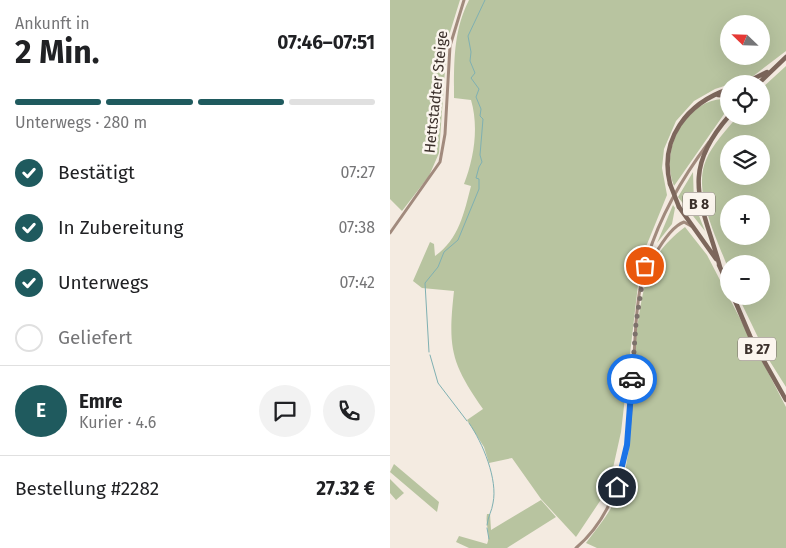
<!DOCTYPE html>
<html lang="de">
<head>
<meta charset="utf-8">
<style>
  :root { --surface:#fff; --page:#f2f2f2; --text:#202124; --muted:#757577; --line:#e0e0e0; --accent:#1f5a5e }
  body { margin:0; font-family:"Fira Sans",sans-serif; background:var(--page); color:var(--text); height:100vh; display:flex; flex-direction:column; font-size:19px; white-space:nowrap }
  * { box-sizing:border-box; margin:0 }
  p { font-size:16px; color:var(--muted) }
  .icon { flex:none; width:28px; height:28px; fill:none; stroke:currentColor; stroke-width:2; stroke-linecap:round; stroke-linejoin:round }
  .map { position:relative; flex:1; overflow:hidden }
  .side { display:flex; flex-direction:column; background:var(--surface); width:390px }
  .side>* { flex:none }
  .needle { width:32px; rotate:293deg }
  .tools { position:absolute; left:330px; top:15px; display:grid; gap:10px }
  .tools a { display:grid; place-items:center; width:50px; height:50px; border-radius:50%; background:var(--surface); box-shadow:0 5px 20px #0002; font-size:25px }
  .pin { position:absolute; display:grid; place-items:center; width:42px; height:42px; color:#fff; margin:-21px; border:2px solid #fff; border-radius:50%; box-shadow:0 1px 5px #0007 }
  .courier { position:absolute; display:grid; place-items:center; width:50px; height:50px; margin:-25px; border:4px solid #1a73e8; border-radius:50%; background:#fff; color:#222; box-shadow:0 1px 6px #0007 }
  .headline em { font-style:normal; font-weight:700 }
  .headline div { display:flex; flex-direction:column-reverse }
  .headline { display:flex; align-items:center; justify-content:space-between; height:85px; padding:0 15px }
  h1 { font-size:32px; font-weight:700; line-height:38px }
  .bar { display:grid; grid-template-columns:repeat(4,1fr); gap:8px 5px; align-content:center; height:60px; padding:0 15px }
  .bar i { height:6px; border-radius:4px; background:var(--line) }
  .bar .on { background:var(--accent) }
  .bar p { grid-column:span 4 }
  .line { display:flex; align-items:center; gap:12px; padding:0 15px; border-top:1px solid var(--line) }
  .line div { flex:1 }
  .round { display:grid; place-items:center; flex:none; width:52px; height:52px; border-radius:26px; background:var(--page) }
  ol { padding:0 15px; list-style:none }
  li { display:flex; align-items:center; gap:15px; height:55px }
  li p { margin-inline-start:auto }
  li .icon { padding:5px; border-radius:50%; background:var(--accent); color:#fff; stroke-width:4 }
  li:last-child { color:var(--muted) }
  li i { width:28px; height:28px; border:2px solid var(--line); border-radius:50% }
  main { display:flex; flex:1; min-height:0 }
  .map>svg:first-child { display:block }
  .green { fill:#b8c4a0; fill-rule:evenodd }
  .lines { fill:none; stroke-linecap:round; stroke-linejoin:round }
  .stream { stroke:#7fb0b2; stroke-width:1 }
  .secondary { stroke:#a18a7d; stroke-width:3 }
  .primary { stroke:#7d675c; stroke-width:4.5 }
  .primary-bridge { stroke:#7d675c; stroke-width:4.5 }
  .done { stroke:#7c716b; stroke-width:5; stroke-dasharray:0 9 }
  .route { stroke:#1a73e8; stroke-width:6 }
  .labels { text-anchor:middle; dominant-baseline:central; stroke-width:5; stroke-linejoin:round; paint-order:stroke }
  .shield { fill:#fbf5ee; stroke:#756b66; stroke-width:1 }
  .shield-label { font-size:14px; font-weight:bold; fill:#3b302b }
  .street-label { font-size:15px; fill:#3b302b; stroke:#fbf5ee }
</style>
</head>
<body>
<main>
<section class="side">
<div class="headline"><div><h1>2 Min.</h1><p>Ankunft in</p></div><em>07:46–07:51</em></div>
<div class="bar"><i class="on"></i><i class="on"></i><i class="on"></i><i></i><p>Unterwegs · 280 m</p></div>
<ol>
<li><svg class="icon" aria-label="check" viewBox="0 0 24 24"><path d="M5 12l5 5 9-10"/></svg>Bestätigt<p>07:27</p></li>
<li><svg class="icon" aria-label="check" viewBox="0 0 24 24"><path d="M5 12l5 5 9-10"/></svg>In Zubereitung<p>07:38</p></li>
<li><svg class="icon" aria-label="check" viewBox="0 0 24 24"><path d="M5 12l5 5 9-10"/></svg>Unterwegs<p>07:42</p></li>
<li><i></i>Geliefert</li>
</ol>
<div class="line" style="height:90px"><b class="round" style="background:var(--accent);color:#fff">E</b><div><b>Emre</b><p>Kurier · 4.6</p></div><a class="round"><svg class="icon" aria-label="chat" viewBox="0 0 24 24"><path d="M4 5h16v11H9l-5 4z"/></svg></a><a class="round"><svg class="icon" aria-label="phone" viewBox="0 0 24 24"><path d="M5 4h4l2 5-3 2q2 4 5 5l2-3 5 2v4C11 20 4 13 5 4z"/></svg></a></div>
<div class="line" style="height:65px"><div>Bestellung #2282</div><b>27.32 €</b></div>
</section>
<div class="map">
<svg width="396" height="548" viewBox="0 0 396 548">
  <rect width="100%" height="100%" fill="#f4ebe1"/>
  <path class="green" d="M0,0H70L57,42L49,153L39,176L12,211L0,199Z
    M79,0H396V51L362,77L325,89L304,101L286,121L274,149L272,168L277,195L251,259L231,432L223,468L214,495L186,537L151,499L122,458L99,463L94,447L77,420L93,409C60,362 58,347 64,291L32,288L23,281L40,242L44,244L45,256C69,239 74,213 81,186L74,184C84,158 89,127 81,100L64,98C64,64 63,31 79,0ZM339,24H371V56H339Z
    M396,66V387L379,360L348,296H371V264H339V271C328,240 302,192 316,160C322,145 337,129 348,116H371V89ZM339,144H371V176H339ZM339,204H371V236H339Z
    M332,99L339,100V107L284,186C270,152 293,102 332,99Z
    M303,172L304,203L315,231L288,197Z
    M283,205L285,208L282,224L267,243Z
    M295,227L317,255L396,407V548H207L196,543C208,527 222,510 230,491C235,478 236,463 239,449C242,403 243,299 264,261C272,247 282,237 295,227Z
    M4,464L49,502L47,512L0,472Z
    M0,479L14,493L6,500L0,493Z
    M151,500L166,517L117,548H79L66,542L69,536L97,544C101,535 95,525 97,514H100L101,530Z"/>
  <g class="lines">
    <path class="stream" d="M39,352L35,283L48,267L54,252L68,240L89,189V179L86,178L89,167L92,162L90,155L93,119L90,116L91,109L86,97L89,89L81,78L85,73L80,61L81,52L78,36L95,0
      M40,355L48,383L77,421
      M79,423C93,443 108,480 103,503C102,511 98,516 97,525
      M97,528L99,539"/>
    <path class="secondary" d="M0,233L50,162L55,134L60,46L74,0
      M255,273C262,259 279,227 294,222L301,226
      M186,548C260,485 234,363 252,278C263,228 289,182 319,142"/>
    <path class="primary" d="M353,84L377,72
      M368,84L396,57
      M328,95L339,96
      M280,184C269,139 297,103 339,89
      M289,207L326,259
      M329,265L339,287
      M330,267C313,204 288,174 339,116
      M343,296L360,336L396,400"/>
    <path class="primary-bridge" d="M280,184L289,207"/>
  </g>
  <g class="lines">
    <path class="done" d="M242,379L246,323L255,266"/>
    <path class="route" d="M227,487L237,445L242,379"/>
  </g>
  <g class="labels">
    <g class="shield">
      <rect x="293" y="192.5" width="32" height="23" rx="4"/>
      <rect x="348" y="337.5" width="38" height="23" rx="4"/>
    </g>
    <g class="shield-label">
      <text x="309" y="204">B 8</text>
      <text x="367" y="349">B 27</text>
    </g>
    <g class="street-label">
      <text transform="translate(46 92) rotate(-84)">Hettstadter Steige</text>
    </g>
  </g>
</svg>
<div class="tools">
<a><svg class="needle" viewBox="-14 -14 28 28"><path d="M0-13l5 13h-10z" fill="#e53935"/><path d="M0 13l5-13h-10z" fill="#757577"/></svg></a>
<a><svg class="icon" aria-label="locate" viewBox="0 0 24 24"><circle cx="12" cy="12" r="6"/><path d="M12 2v4M12 18v4M2 12h4M18 12h4"/></svg></a>
<a><svg class="icon" aria-label="layers" viewBox="0 0 24 24"><path d="M12 4l9 5-9 5-9-5zM3 14l9 5 9-5"/></svg></a>
<a>+</a>
<a>−</a>
</div>
<div class="pin" style="left:255px;top:266px;background:#ea580c"><svg class="icon" aria-label="bag" viewBox="0 0 24 24"><path d="M5 8h14l-1 12H6zM9 8a3 3 0 0 1 6 0"/></svg></div>
<div class="pin" style="left:227px;top:487px;background:#1f2937"><svg class="icon" aria-label="home" viewBox="0 0 24 24"><path d="M3 11l9-7 9 7M6 9v11h12V9"/></svg></div>
<div class="courier" style="left:242px;top:379px"><svg class="icon" aria-label="car" viewBox="0 0 24 24"><path d="M5 17H2v-5l4-1 3-4h7l3 4 3 1v5h-3M9 17h6M6 11h13"/><circle cx="7" cy="17" r="2"/><circle cx="17" cy="17" r="2"/></svg></div>
</div>
</main>
</body>
</html>
